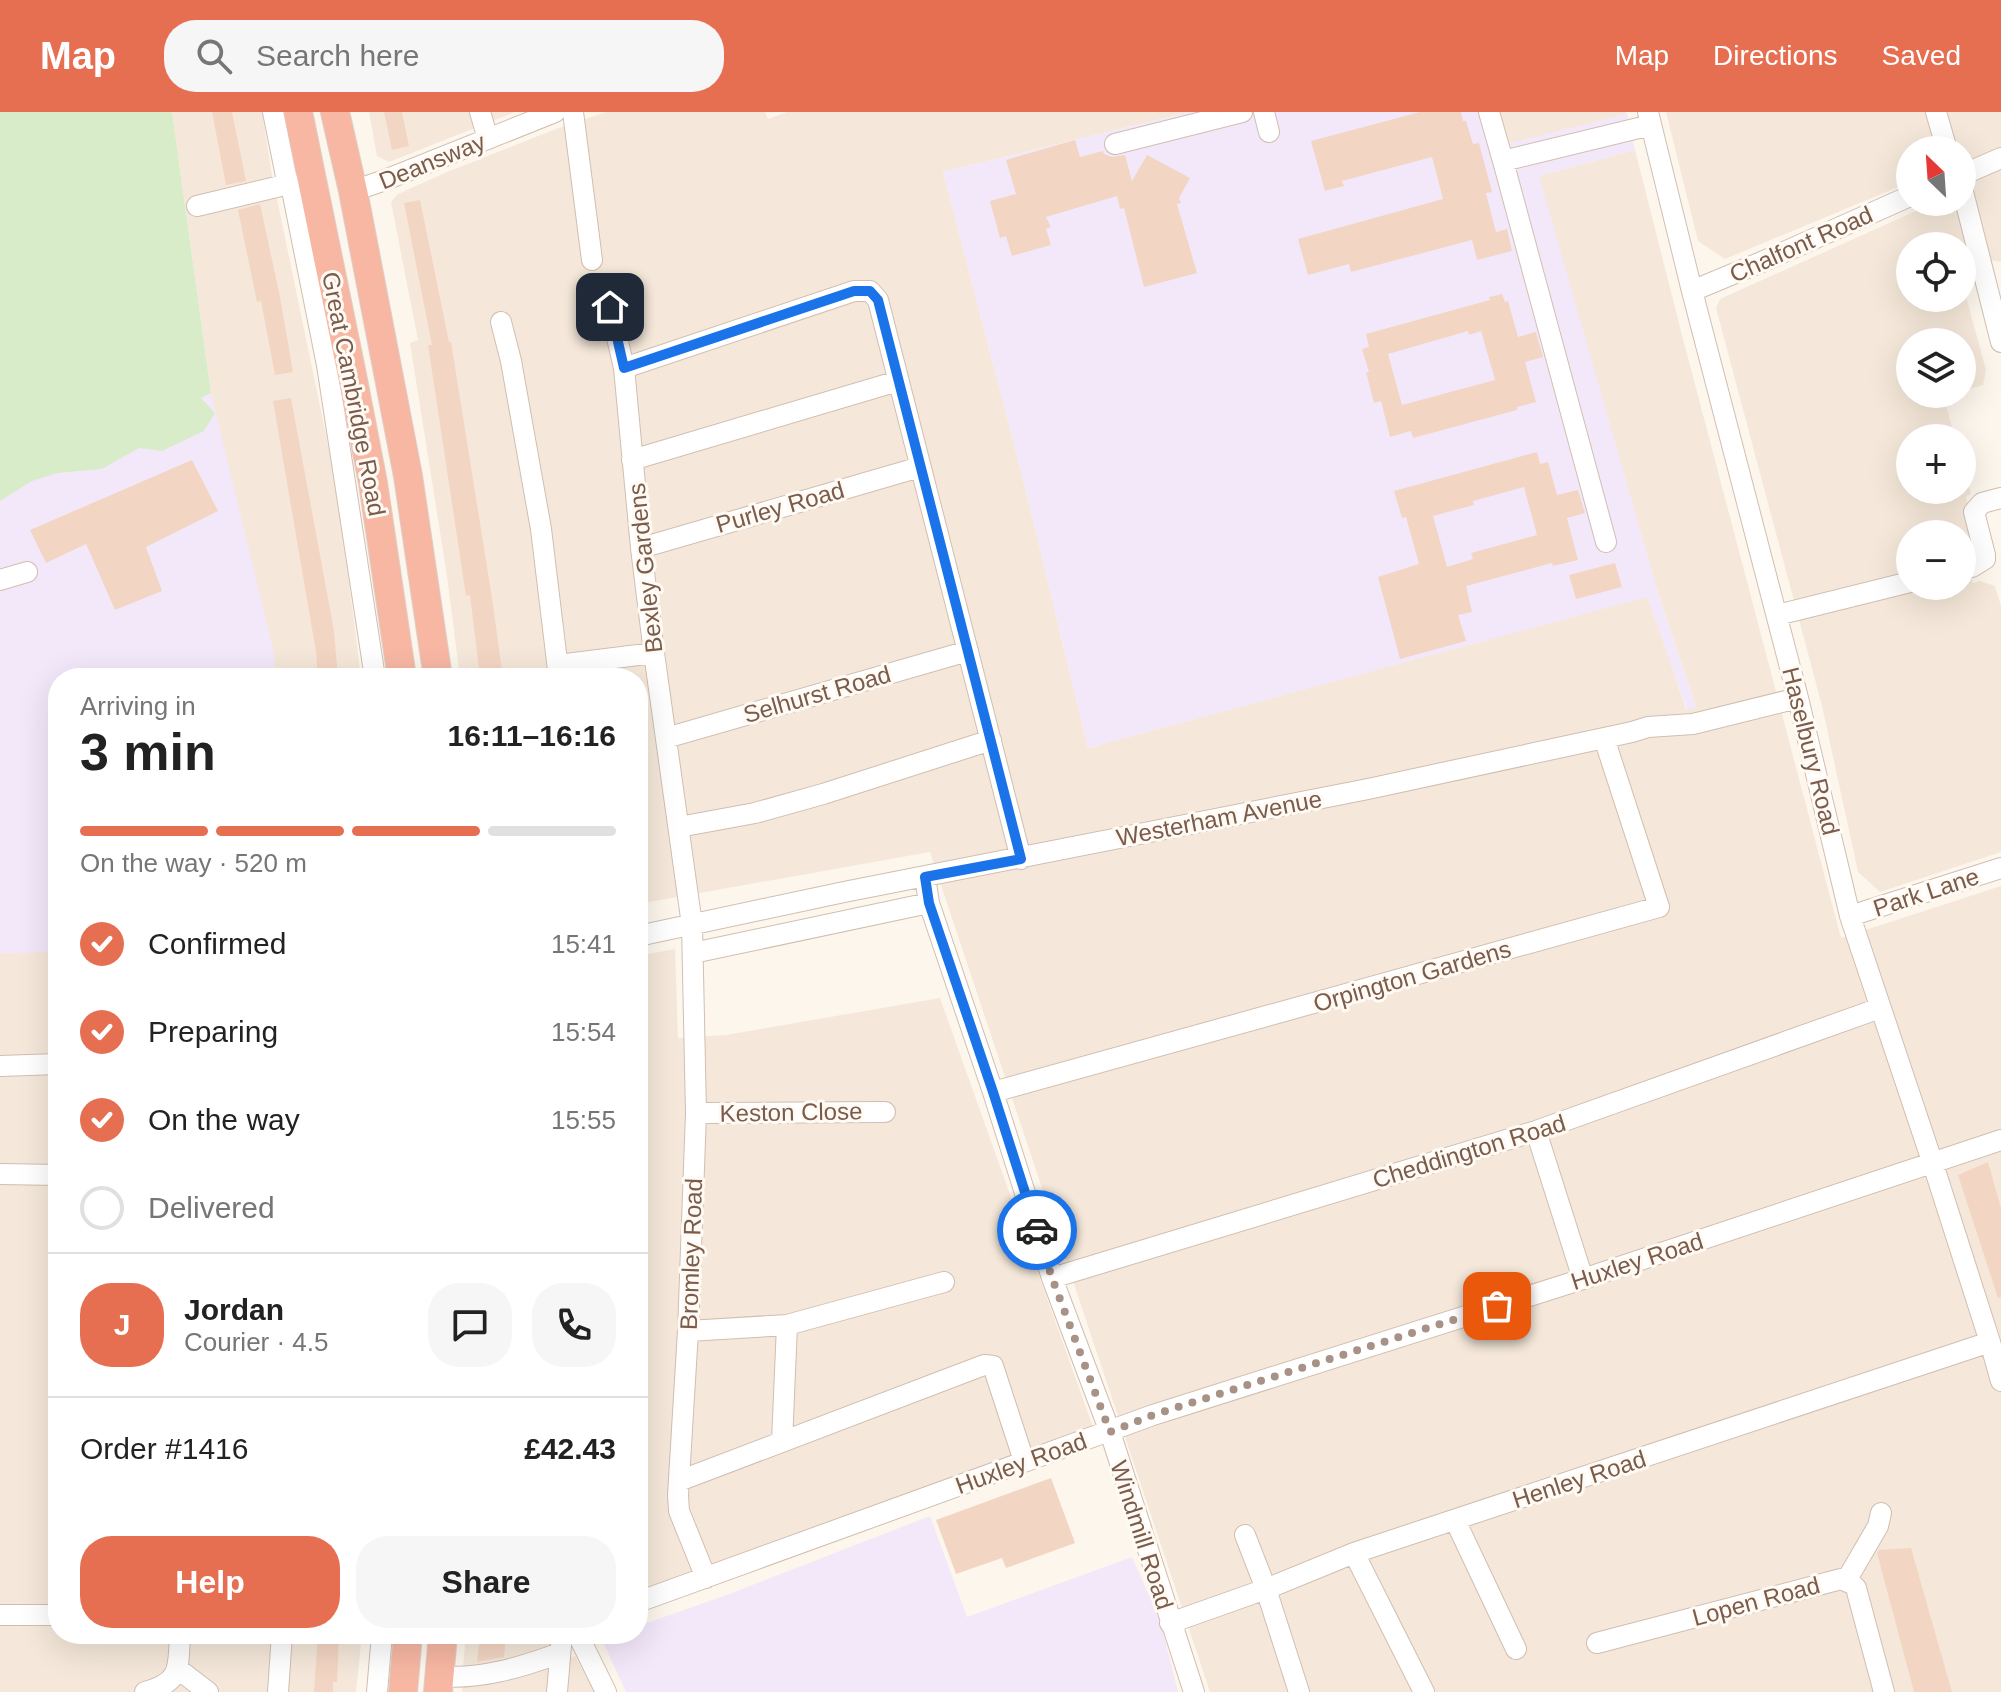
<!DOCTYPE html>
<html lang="en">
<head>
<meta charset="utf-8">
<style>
  :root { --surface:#fff; --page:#f6f6f6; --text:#222; --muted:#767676; --line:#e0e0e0; --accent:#e76f51 }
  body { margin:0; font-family:Arial,sans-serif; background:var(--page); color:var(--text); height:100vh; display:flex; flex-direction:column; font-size:30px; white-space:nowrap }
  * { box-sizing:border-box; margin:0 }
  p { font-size:26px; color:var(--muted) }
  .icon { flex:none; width:44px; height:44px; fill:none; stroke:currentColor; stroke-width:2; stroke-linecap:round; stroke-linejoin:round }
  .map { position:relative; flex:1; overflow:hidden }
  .details { position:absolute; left:48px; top:556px; width:600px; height:976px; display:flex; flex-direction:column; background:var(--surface); border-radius:32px; box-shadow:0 8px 32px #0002 }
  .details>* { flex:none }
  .needle { width:52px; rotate:335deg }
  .fabs { position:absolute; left:1896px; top:24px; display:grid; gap:16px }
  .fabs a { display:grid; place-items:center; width:80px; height:80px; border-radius:50%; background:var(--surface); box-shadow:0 8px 32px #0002; font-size:40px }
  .pin { position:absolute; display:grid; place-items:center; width:68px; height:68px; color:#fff; margin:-34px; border-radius:16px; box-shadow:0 4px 12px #0006 }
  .courier { position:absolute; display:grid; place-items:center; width:80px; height:80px; margin:-40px; border:6px solid #1a73e8; border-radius:50%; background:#fff; color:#222; box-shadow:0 2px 10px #0007 }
  .overview em { font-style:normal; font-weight:800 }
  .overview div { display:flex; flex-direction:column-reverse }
  .overview { display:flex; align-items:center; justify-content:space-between; height:136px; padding:0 32px }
  h1 { font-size:52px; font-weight:800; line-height:60px }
  .bar { display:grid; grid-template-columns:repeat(4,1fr); gap:12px 8px; align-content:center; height:96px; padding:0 32px }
  .bar i { height:10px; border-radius:6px; background:var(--line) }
  .bar .current { background:var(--accent) }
  .bar p { grid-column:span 4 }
  .line { display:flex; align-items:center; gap:20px; padding:0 32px; border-top:2px solid var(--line) }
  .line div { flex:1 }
  .round { display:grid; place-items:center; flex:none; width:84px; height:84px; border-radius:32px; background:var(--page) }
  ol { padding:0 32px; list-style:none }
  li { display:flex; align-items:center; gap:24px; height:88px }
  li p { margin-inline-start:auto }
  li .icon { padding:8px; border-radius:50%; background:var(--accent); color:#fff; stroke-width:4 }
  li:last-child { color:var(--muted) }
  li i { width:44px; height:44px; border:4px solid var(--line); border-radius:50% }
  .action { display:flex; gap:16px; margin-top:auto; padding:16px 32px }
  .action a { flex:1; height:92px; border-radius:32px; background:var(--accent); color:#fff; font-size:32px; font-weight:800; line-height:92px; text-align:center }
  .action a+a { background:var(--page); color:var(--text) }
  header { display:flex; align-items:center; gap:48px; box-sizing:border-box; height:112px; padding:0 40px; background:var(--accent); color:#fff }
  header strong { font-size:38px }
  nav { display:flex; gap:44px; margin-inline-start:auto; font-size:28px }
  .search { width:560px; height:72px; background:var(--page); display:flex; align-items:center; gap:20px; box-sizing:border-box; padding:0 28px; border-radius:32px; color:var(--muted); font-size:30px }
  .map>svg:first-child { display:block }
  .residential { fill:#f5e8da; fill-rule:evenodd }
  .education { fill:#f3e8fa }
  .green { fill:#d8ecc9 }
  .building { fill:#f3d5c3; fill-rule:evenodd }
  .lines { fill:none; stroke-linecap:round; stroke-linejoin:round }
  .minor-casing { stroke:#d1beb0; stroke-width:22 }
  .highway-casing { stroke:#dad1cd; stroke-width:30 }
  .minor { stroke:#fff; stroke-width:20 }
  .highway { stroke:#f7b7a3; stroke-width:28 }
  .done { stroke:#a89285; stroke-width:8; stroke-dasharray:0 14.4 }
  .route { stroke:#1a73e8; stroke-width:10 }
  .labels { text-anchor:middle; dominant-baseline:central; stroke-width:6; stroke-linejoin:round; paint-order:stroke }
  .street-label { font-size:24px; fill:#7a5c4d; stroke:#fffaf3 }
</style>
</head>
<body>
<header>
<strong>Map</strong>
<div class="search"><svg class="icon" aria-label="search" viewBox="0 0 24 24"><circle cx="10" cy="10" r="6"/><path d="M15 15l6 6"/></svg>Search here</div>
<nav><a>Map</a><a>Directions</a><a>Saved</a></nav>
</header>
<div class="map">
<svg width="2001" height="1580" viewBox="0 0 2001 1580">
  <rect width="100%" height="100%" fill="#fdf6ec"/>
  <path class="residential" d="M172,0H262L271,58L338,381L361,566H58V1522H362L356,1580H0V369L211,281Z
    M369,0H515L389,50L377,44Z
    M606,0H765L768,7L787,0H1189L943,60L1022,363L1088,636L1648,484L1686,597L1696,595L1658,481L1538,64L1635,38L1682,223L1841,826L2001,774V1580H1210L930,740L638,792V566H460L447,464L410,231L418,228L391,90L398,82L447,60L556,17Z
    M1497,0H1626L1627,2L1506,33Z
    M1666,0H1930L1941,38H1910V70L1725,147L1698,129Z
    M1943,0H2001V150L1988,148L1962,50V38H1955Z
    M1936,90H1959L1974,144L1964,150L1962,155V134H1910V186H1962V170L1986,258L1983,273L1962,279V230H1910V282H1952L1944,285L1955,326H1910V378H1962V350L1971,382L1966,385L1979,436L1977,443L1967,448L1973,471L1980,469L1995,474L2001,494V740L1880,780L1858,760L1822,594L1716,196L1720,187ZM1910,422H1962V474H1910Z
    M675,837L678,926L726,923L940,886L1093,1315L638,1485V844Z
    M466,1522H574L571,1529L507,1549L463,1555Z
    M575,1544L595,1580H462V1571L511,1565Z"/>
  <path class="education" d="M1189,0H1497L1506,32L1627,2L1635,38L1539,64L1658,481L1696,595L1687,598L1647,485L1088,636L1022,363L943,60Z
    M211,281L273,537L276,566H58V840L0,841V369Z
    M930,1404L967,1505L1132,1445L1160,1508L1178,1580H626L601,1526L614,1522H638V1514L724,1484Z"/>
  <path class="green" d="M0,0H172L211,281L201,286L215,301L204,319L162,339L139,336L102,357L57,361L32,369L0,389Z"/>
  <path class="building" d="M212,0H232L246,69L226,73Z
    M384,0H402L409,34L392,38Z
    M1420,0H1461L1463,9H1466L1473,32L1479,31L1492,80L1486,81L1496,120L1507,117L1512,139L1477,148L1472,128L1351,160L1349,152L1308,163L1298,127L1443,87L1432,45L1342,69L1344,74L1325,79L1311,29Z
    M1075,28L1080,45L1103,39L1104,42L1112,45L1125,43L1132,69L1147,43L1190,66L1179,86L1181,91L1177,92L1197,161L1144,175L1124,96L1120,97L1117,84L1046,105L1051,115L1046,117L1051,133L1012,144L1006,124L1000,126L990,89L1016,82L1006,48Z
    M420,88L449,230H451L492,486L503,566H480L470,483L466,484L428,233H432L404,91Z
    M260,92L280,185L293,260L275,263L261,189L257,190L238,98Z
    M1502,182L1505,190L1508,189L1518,225L1536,220L1543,245L1525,250L1536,290L1517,295V298L1413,326L1411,319L1390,325L1381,289L1374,291L1366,260H1369L1362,237L1369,235L1366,222L1490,188L1489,185ZM1468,219L1469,223L1481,219L1495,268L1402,293L1388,242Z
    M291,286L334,519L338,566H318L316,540L273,289Z
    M1537,340L1540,352L1548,350L1557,383L1578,378L1585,401L1567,406L1578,448L1553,454L1552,451L1466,474L1472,500L1458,503L1466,529L1400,547L1378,465L1419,452L1406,405L1402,406L1394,379ZM1524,375L1537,423L1471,441L1473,447L1447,455L1433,404L1474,393L1473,389Z
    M192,348L218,399L146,435L162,479L115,498L86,432L46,451L30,418Z
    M1615,451L1622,475L1576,487L1569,463Z
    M1988,1050L2001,1096V1185L1998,1186L1958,1063Z
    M1051,1366L1075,1431L1006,1456L1002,1446L956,1462L936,1408Z
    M1911,1436L1952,1580H1914L1877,1441L1879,1438Z
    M318,1522H339L337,1570H333V1580H314Z
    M480,1522H506L504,1545L477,1550Z"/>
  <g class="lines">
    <defs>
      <path id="minor" d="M273,0L286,64L293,83L327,253L375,566
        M480,0L488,27
        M573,0L592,148
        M1264,0L1269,20
        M1489,0L1503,49L1651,13
        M1648,0L1692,179L1798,586L1850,804L1933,1052L1990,1230L2001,1269
        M1936,0L1947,38
        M1115,32L1242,0
        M1503,49L1606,430
        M1962,63L2001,46
        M1962,76L2001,230
        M353,79L385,68L555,0
        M197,94L289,72
        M1692,179L1764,149L1910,84
        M610,195L624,256L641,436L654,541L692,813L696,1001L688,1219L678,1383L679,1399L706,1466
        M501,210L511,249L541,417L559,566
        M624,256L854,179H870L878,188L1021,747
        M632,348L898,269
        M641,436L920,355
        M1962,457L1972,455L1985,447V443L1974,400L1982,391L2001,386
        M0,468L27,460
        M1777,503L1910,470
        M558,553L654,541
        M666,626L968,539
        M679,715L755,701L823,682L991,628
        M925,765L929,791L993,980L1052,1166L1110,1320L1194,1580
        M1850,804L2001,756
        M638,824L844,780L1368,677L1632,620L1648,615L1693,612L1798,586
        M693,841L929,791
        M0,954L58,952
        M993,980L1659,795L1604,626
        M696,1001L885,1000
        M1536,1019L1583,1167
        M0,1062L58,1063
        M1052,1166L1536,1019L1880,896
        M688,1219L787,1213L944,1170
        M782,1330L787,1213
        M679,1369L984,1253L993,1254L1024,1349
        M1455,1408L1516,1537
        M1245,1423L1266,1477L1299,1580
        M1354,1441L1424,1580
        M1846,1469L1878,1414L1881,1401
        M638,1490L1153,1303L1583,1167L2001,1028
        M0,1503H58
        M1170,1511L1266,1477L1354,1441L1990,1230
        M580,1522V1527L606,1580
        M1597,1531L1841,1467L1852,1472L1856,1476L1884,1580
        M178,1557L208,1580
        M439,1564C480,1568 522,1555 560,1541
        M145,1580C182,1570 178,1556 180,1522
        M278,1580L282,1522
        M377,1580L382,1522
        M557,1580L562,1522"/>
      <path id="highway" d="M298,0L352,263L373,371L402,566
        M335,0L353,79L408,364L438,566
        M403,1580L408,1522
        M438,1580L443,1522"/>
    </defs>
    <use href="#minor" class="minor-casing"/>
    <use href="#highway" class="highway-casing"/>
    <use href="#minor" class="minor"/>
    <use href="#highway" class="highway"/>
  </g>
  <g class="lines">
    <path class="done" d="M1037,1118L1052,1166L1110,1320L1153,1303L1497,1194"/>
    <path class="route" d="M610,195L624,256L854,179H870L878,188L1021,747L925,765L929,791L993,980L1037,1118"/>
  </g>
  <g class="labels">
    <g class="street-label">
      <text transform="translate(432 49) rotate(-22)">Deansway</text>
      <text transform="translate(1801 132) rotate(-24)">Chalfont Road</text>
      <text transform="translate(354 282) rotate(79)">Great Cambridge Road</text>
      <text transform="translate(780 395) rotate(-16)">Purley Road</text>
      <text transform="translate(645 456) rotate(-96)">Bexley Gardens</text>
      <text transform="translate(817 582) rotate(-16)">Selhurst Road</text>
      <text transform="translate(1811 639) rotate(76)">Haselbury Road</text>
      <text transform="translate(1219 706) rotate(-11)">Westerham Avenue</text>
      <text transform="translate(1926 780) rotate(-18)">Park Lane</text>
      <text transform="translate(1412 864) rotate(-16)">Orpington Gardens</text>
      <text transform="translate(791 1000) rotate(-1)">Keston Close</text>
      <text transform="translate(1469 1039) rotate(-17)">Cheddington Road</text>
      <text transform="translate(691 1142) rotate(-88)">Bromley Road</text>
      <text transform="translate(1637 1149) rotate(-18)">Huxley Road</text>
      <text transform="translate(1021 1351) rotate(-20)">Huxley Road</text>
      <text transform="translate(1579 1367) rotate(-18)">Henley Road</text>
      <text transform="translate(1142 1423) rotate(72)">Windmill Road</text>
      <text transform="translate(1756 1489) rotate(-15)">Lopen Road</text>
    </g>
  </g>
</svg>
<div class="fabs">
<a><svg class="needle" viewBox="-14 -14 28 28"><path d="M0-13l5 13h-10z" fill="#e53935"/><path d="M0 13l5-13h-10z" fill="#767676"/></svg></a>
<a><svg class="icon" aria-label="locate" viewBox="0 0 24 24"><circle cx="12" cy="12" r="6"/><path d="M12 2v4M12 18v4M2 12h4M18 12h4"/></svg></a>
<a><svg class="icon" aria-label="layers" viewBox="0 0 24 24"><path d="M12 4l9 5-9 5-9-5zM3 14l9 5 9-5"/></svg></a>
<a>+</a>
<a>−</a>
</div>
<div class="pin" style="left:1497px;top:1194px;background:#ea580c"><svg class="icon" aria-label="bag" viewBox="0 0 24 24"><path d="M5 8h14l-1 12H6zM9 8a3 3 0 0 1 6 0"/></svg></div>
<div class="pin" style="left:610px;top:195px;background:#1f2937"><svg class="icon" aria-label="home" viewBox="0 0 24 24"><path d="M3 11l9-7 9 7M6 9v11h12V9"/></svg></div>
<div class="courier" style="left:1037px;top:1118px"><svg class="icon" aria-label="car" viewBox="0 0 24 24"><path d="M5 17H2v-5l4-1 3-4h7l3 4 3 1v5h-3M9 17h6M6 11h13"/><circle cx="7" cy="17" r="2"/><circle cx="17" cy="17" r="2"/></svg></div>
<section class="details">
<div class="overview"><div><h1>3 min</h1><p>Arriving in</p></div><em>16:11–16:16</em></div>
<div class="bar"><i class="current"></i><i class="current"></i><i class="current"></i><i></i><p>On the way · 520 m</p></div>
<ol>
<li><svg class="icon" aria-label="check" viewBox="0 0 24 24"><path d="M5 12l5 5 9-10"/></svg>Confirmed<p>15:41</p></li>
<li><svg class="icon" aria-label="check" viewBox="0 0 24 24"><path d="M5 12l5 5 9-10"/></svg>Preparing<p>15:54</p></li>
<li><svg class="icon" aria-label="check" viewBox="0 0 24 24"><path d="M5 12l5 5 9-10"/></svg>On the way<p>15:55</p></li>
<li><i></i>Delivered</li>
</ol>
<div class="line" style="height:144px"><b class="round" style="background:var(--accent);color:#fff">J</b><div><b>Jordan</b><p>Courier · 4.5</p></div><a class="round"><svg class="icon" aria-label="chat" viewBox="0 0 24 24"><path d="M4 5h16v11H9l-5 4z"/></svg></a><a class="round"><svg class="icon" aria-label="phone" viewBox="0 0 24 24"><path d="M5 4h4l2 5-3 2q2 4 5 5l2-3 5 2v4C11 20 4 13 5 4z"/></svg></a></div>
<div class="line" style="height:104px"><div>Order #1416</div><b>£42.43</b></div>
<div class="action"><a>Help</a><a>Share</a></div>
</section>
</div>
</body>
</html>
